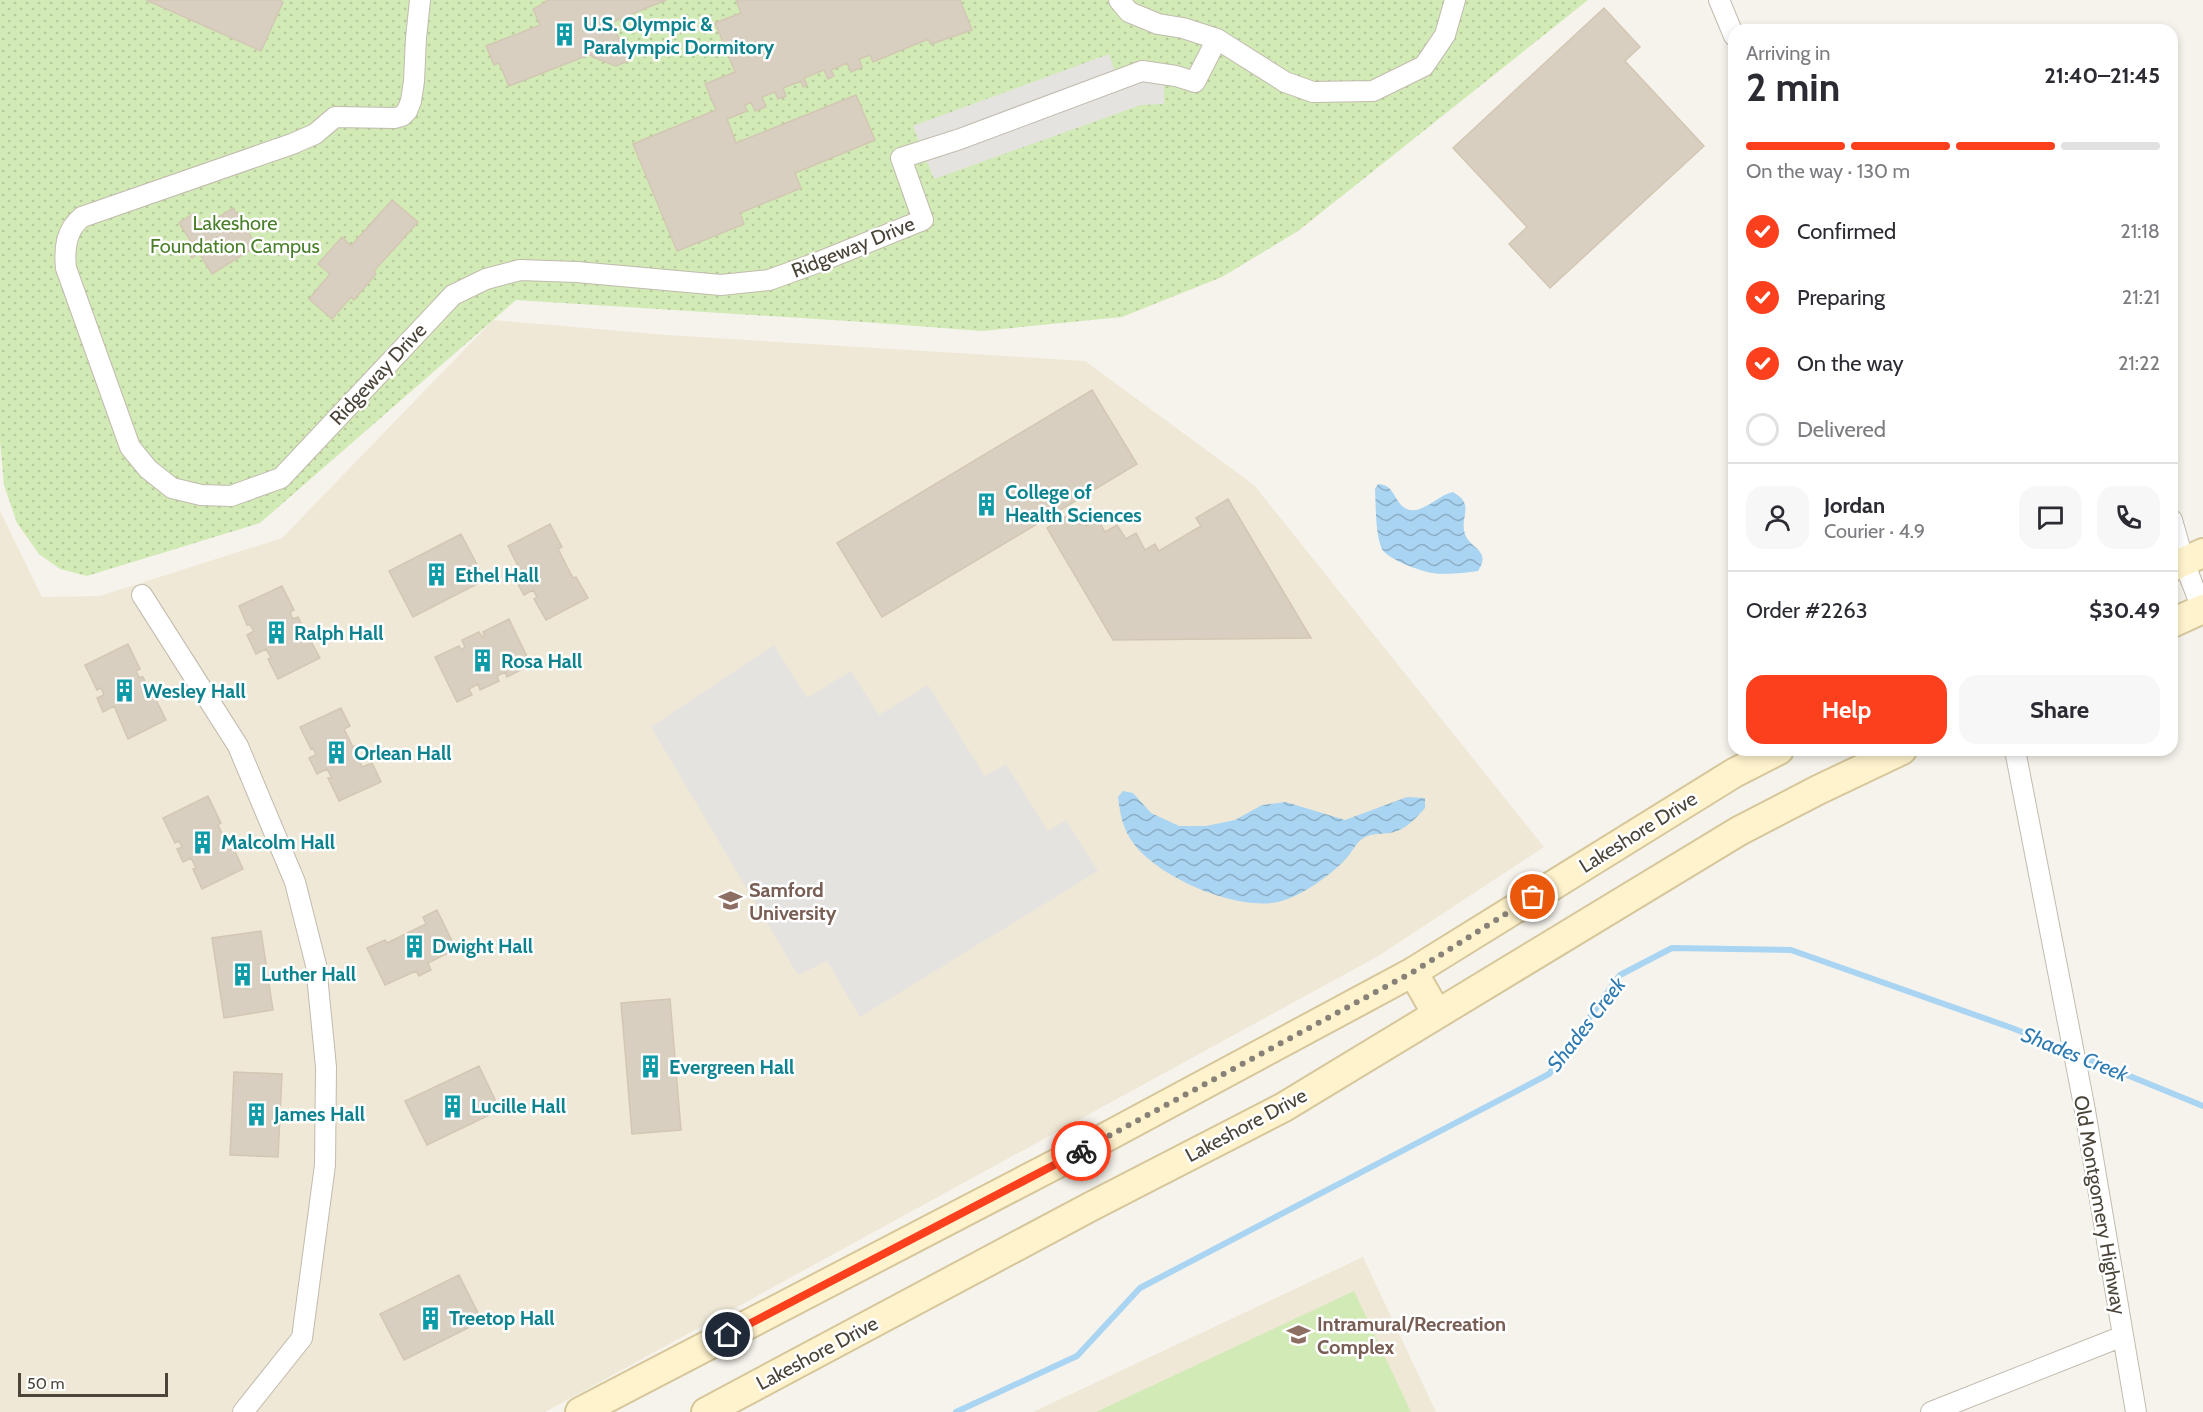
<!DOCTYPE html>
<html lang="en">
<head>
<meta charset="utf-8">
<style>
  :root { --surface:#fff; --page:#f7f7f7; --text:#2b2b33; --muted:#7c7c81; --line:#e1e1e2; --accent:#fc3f1d }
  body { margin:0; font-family:Cabin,sans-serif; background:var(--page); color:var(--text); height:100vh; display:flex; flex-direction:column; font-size:22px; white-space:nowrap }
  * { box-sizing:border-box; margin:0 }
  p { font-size:20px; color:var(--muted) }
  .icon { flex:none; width:33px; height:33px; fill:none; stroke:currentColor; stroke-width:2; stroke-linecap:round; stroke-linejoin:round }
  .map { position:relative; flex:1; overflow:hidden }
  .drawer { position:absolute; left:1728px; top:24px; width:450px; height:732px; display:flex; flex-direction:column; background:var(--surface); border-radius:18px; box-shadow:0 3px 9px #0003 }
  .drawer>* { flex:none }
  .scale { position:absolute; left:18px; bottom:15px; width:150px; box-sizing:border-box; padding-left:6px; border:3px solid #4b4439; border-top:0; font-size:16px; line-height:21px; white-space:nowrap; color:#4b4439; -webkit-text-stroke:4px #fff; paint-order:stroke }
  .pin { position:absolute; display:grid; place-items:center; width:51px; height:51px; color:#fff; margin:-26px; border:3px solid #fff; border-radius:50%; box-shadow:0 2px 6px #0007 }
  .courier { position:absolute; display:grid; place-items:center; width:60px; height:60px; margin:-30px; border:4px solid #fc3f1d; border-radius:50%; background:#fff; color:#222; box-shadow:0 2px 8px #0007 }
  .summary em { font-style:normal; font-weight:700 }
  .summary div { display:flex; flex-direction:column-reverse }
  .summary { display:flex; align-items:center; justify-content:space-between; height:102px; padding:0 18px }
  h1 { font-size:39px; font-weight:700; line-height:45px }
  .bar { display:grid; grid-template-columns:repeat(4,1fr); gap:9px 6px; align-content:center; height:72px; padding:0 18px }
  .bar i { height:8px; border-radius:4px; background:var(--line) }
  .bar .active { background:var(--accent) }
  .bar p { grid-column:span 4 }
  .line { display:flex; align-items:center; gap:15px; padding:0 18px; border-top:2px solid var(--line) }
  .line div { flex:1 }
  .round { display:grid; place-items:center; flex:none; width:63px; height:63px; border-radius:18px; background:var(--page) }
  ol { padding:0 18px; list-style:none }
  li { display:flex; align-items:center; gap:18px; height:66px }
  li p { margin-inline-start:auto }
  li .icon { padding:6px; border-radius:50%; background:var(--accent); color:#fff; stroke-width:4 }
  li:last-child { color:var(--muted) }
  li i { width:33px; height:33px; border:3px solid var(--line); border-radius:50% }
  .cta { display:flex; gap:12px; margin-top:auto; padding:12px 18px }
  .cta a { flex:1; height:69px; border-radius:18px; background:var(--accent); color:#fff; font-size:24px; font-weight:700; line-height:69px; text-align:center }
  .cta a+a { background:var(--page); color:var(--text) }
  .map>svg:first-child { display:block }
  .education { fill:#efe8d6 }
  .green { fill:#d2eab5 }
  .park { fill:url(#park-dots) }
  .parking { fill:#e5e3e0 }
  .water { fill:url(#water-waves) }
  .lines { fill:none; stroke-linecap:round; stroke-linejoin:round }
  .stream { stroke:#a9d4f2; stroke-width:6 }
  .building { fill:#d8cfc1; stroke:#d3c7b4; stroke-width:1.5 }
  .street-casing { stroke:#c2bbae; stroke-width:22 }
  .secondary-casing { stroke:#d6c79b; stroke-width:32 }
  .street { stroke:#fff; stroke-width:20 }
  .secondary { stroke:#fff3cd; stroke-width:28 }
  .done { stroke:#878178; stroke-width:6; stroke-dasharray:0 10.8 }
  .route { stroke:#fc3f1d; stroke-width:8 }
  .labels { text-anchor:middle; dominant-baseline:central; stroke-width:5; stroke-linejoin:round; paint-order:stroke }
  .culture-label { font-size:20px; font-weight:bold; fill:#0d838f; stroke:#fff; text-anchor:start }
  .park-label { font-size:20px; fill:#4a7f2a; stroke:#fff }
  .street-label { font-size:20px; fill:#4b4439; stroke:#fff }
  .education-label { font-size:20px; font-weight:bold; fill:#785e54; stroke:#fff; text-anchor:start }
  .water-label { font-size:21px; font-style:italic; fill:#2e7ab2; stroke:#fff }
</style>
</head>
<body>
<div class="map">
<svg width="2203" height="1412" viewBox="0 0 2203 1412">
  <defs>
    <pattern id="park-dots" width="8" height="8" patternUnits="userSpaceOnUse" patternTransform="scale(1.5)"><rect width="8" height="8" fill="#d2eab5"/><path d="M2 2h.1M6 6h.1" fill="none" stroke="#b6ca9c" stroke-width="1.8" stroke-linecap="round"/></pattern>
    <pattern id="water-waves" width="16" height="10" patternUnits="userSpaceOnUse" patternTransform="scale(1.5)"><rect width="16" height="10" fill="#a9d4f2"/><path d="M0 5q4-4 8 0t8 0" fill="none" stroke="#8caec5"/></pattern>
  </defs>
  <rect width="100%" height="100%" fill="#f6f3ec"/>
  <path class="education" d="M493,320L667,335L1085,361L1254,485L1544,847L1380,955L545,1412H0V511L42,597L100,596L282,538Z
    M1363,1257L1436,1412H1033Z"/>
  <path class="green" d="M1354,1291L1411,1412H1096Z"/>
  <path class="park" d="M0,0H1588L1298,231L1222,277L1122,317L982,331L864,322L516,300L260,523L87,576L60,569L39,554L17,523L4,485L0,441Z"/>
  <path class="parking" d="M1109,54L1114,69L1164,85V104L1141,105L934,179L913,126Z
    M774,645L807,698L851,671L879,715L928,685L985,776L1006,764L1048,831L1066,820L1098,871L860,1017L827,961L798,975L651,727Z"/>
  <path class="water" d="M1378,484C1391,485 1392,492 1398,501C1414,525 1436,495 1453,492C1476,505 1459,516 1465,534C1470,549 1492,550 1478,571C1466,573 1443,575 1432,573C1420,571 1387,559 1382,549C1375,534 1376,505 1375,489Z
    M1123,791L1133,793L1151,813L1179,826H1206L1235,820L1262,805L1286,802L1345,820L1407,797L1425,798V808C1417,817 1408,827 1397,831C1385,836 1373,831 1362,839C1355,844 1351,854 1345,860C1329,876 1307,892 1285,900C1243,915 1159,878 1134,844C1123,830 1120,814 1118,797Z"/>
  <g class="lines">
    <path class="stream" d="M2078,1055L2203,1106
      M956,1412L1077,1356L1140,1288L1549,1074L1620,975L1672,948L1791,950L2012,1028L2069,1051"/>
  </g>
  <path class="building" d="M146,0H279L283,2L261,51Z
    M547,0H666L612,22L628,61L616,66L592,57L591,54L509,86L499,63L494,65L486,46L540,25L533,9L543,4Z
    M736,0H960L972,30L931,44L928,39L873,62L870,55L859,59L862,67L851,72L847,63L831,70L834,76L828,79L824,70L804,78L807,85L803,87L801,81L783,88L786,96L778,99L775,92L762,97L766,107L755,111L751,102L745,105L747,111L727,119L736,143L856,95L875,140L795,173L801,188L740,213L744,224L677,251L633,144L716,110L705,84L735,72L715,23L741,13Z
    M1604,8L1640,47L1625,61L1704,146L1550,288L1509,244L1527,227L1453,148Z
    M392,200L418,222L374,271L376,274L354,300L351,297L332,319L309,299L330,274L318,264L342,237L351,246Z
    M233,208L257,246L212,274L199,253L192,258L185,247L192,243L179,223L194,213L203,227Z
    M1092,390L1137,464L882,617L837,543Z
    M1228,499L1311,638L1113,640L1047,528L1077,510L1086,526L1098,519L1105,532L1117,525L1126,539L1136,533L1145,550L1155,544L1159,551L1201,526L1196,518Z
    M550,524L562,547L558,549L573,578L576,577L588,598L546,620L534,599L537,597L533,590L524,595L515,579L525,574L523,569L520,570L508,546Z
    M461,534L485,580L413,617L389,571Z
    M282,586L294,610L290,612L293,619L298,617L304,629L300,630L304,638L308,636L320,658L278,679L268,659L271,658L266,649L256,654L247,635L254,631L250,625H247L239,606Z
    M509,619L531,665L507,677L505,672L497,676L499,681L480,690L478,684L469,689L472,695L457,702L435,657L459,646L461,650L465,647L462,640L479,632L482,637L484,636L483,632Z
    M128,644L140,669L136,671L139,677H143L149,690L146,692L150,699L154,696L166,720L128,739L114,706L103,712L97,698L104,695L101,688L97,690L85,665Z
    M341,708L350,726L344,729L353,747L360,744L362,748L355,751L362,767L372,763L381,782L339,801L328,778H332L327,769L317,774L309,758L316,755L313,748L311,749L300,727Z
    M208,796L221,823L218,825L230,849L233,847L243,869L202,889L193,869L196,868L191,858L183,862L177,849L182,847L179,841L175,843L163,818Z
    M437,910L456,949L428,963L431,970L419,976L416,971L385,985L367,948L385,940L387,943L426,924L423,917Z
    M261,931L273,1010L224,1018L212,938Z
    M670,999L681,1130L632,1134L621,1003Z
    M479,1066L500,1110L427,1145L405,1101Z
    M234,1072L282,1074L278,1157L230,1155Z
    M459,1275L482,1321L404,1360L380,1314Z"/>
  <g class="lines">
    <defs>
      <path id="street" d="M420,0L416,38L414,81L411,101L407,111L402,116L395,118L335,117L315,134L292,144L82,217C66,230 64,248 66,268L130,447L148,469L172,488L201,495L231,496L281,478L453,295L486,279L520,270L577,272L721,285L769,280L819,262L923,220L901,158L960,139L1142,71L1176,76L1195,82L1217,39
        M1119,0L1129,12L1158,24L1183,28L1217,39L1285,82L1313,92L1373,91L1424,66L1445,35L1455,0
        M1719,0L1734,36
        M2172,520L2184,562L2202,609
        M142,595L238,746L295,882L316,965L326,1067L325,1165L302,1338L243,1412
        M2015,750L2084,1105L2136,1412
        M1931,1412L2123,1336"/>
      <path id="secondary" d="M2172,567L2203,553
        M2172,623L2203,609
        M1413,972L1437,1014
        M580,1412L1058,1163L1413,972L1734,773L1779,750
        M706,1412L1090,1207L1284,1107L1739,831L1818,790L1902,750"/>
    </defs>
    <use href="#street" class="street-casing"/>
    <use href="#secondary" class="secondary-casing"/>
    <use href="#street" class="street"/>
    <use href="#secondary" class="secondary"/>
  </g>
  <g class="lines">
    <path class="done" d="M1081,1151L1413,972L1533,897"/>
    <path class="route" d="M728,1335L1081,1151"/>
  </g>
  <defs>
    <symbol id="building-bare" viewBox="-9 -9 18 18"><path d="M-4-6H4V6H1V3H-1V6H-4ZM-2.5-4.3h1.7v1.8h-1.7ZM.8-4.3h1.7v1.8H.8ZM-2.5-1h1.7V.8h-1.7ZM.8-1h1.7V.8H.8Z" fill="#0f9aa8" stroke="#fff" stroke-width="2.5" paint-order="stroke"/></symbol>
    <symbol id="university-bare" viewBox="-9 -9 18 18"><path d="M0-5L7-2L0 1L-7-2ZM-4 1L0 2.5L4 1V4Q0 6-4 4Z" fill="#8d6e63" stroke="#fff" stroke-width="2.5" paint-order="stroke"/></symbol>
  </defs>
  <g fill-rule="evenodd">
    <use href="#building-bare" x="548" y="18" width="33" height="33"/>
    <use href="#building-bare" x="970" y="488" width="33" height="33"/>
    <use href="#building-bare" x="420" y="558" width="33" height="33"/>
    <use href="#building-bare" x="260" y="616" width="33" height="33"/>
    <use href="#building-bare" x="466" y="644" width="33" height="33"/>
    <use href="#building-bare" x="108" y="674" width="33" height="33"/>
    <use href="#building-bare" x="320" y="736" width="33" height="33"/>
    <use href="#building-bare" x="186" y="826" width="33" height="33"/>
    <use href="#university-bare" x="714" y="884" width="33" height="33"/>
    <use href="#building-bare" x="398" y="930" width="33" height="33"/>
    <use href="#building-bare" x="226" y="958" width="33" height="33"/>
    <use href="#building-bare" x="634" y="1050" width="33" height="33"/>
    <use href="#building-bare" x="436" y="1090" width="33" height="33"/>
    <use href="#building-bare" x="240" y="1098" width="33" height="33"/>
    <use href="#building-bare" x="414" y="1302" width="33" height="33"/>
    <use href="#university-bare" x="1282" y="1318" width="33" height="33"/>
  </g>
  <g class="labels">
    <g class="culture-label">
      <text x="583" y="24">U.S. Olympic &amp;<tspan x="583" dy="23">Paralympic Dormitory</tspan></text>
      <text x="1005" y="492">College of<tspan x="1005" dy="23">Health Sciences</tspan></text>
      <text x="455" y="575">Ethel Hall</text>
      <text x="294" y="633">Ralph Hall</text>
      <text x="501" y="661">Rosa Hall</text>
      <text x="143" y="691">Wesley Hall</text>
      <text x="354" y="753">Orlean Hall</text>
      <text x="221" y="842">Malcolm Hall</text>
      <text x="432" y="946">Dwight Hall</text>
      <text x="261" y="974">Luther Hall</text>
      <text x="669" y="1067">Evergreen Hall</text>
      <text x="471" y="1106">Lucille Hall</text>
      <text x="274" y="1114">James Hall</text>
      <text x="449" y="1318">Treetop Hall</text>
    </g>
    <g class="park-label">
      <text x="235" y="223">Lakeshore<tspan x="235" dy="23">Foundation Campus</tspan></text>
    </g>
    <g class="street-label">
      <text transform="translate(853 247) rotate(-22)">Ridgeway Drive</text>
      <text transform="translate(378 374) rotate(-47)">Ridgeway Drive</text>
      <text transform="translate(1638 832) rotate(-32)">Lakeshore Drive</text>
      <text transform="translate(1246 1125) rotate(-28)">Lakeshore Drive</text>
      <text transform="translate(2100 1205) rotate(80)">Old Montgomery Highway</text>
      <text transform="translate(817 1353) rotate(-28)">Lakeshore Drive</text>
    </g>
    <g class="education-label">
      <text x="749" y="890">Samford<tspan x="749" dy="23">University</tspan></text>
      <text x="1317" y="1324">Intramural/Recreation<tspan x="1317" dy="23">Complex</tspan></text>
    </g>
    <g class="water-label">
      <text transform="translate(1586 1024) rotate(-52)">Shades Creek</text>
      <text transform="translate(2075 1054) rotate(22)">Shades Creek</text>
    </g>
  </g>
</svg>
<div class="scale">50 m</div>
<div class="pin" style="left:1533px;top:897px;background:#ea580c"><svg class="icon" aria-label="bag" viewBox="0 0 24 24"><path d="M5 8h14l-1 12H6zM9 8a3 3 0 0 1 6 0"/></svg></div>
<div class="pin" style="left:728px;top:1335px;background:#1f2937"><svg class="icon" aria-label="home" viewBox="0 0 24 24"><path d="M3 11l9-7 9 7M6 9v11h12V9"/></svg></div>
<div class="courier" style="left:1081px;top:1151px"><svg class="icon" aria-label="bike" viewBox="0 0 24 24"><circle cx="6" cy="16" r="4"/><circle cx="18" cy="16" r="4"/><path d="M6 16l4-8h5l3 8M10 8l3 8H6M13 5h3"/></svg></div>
<section class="drawer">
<div class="summary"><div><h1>2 min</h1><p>Arriving in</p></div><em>21:40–21:45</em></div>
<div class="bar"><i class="active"></i><i class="active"></i><i class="active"></i><i></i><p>On the way · 130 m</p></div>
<ol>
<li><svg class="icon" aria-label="check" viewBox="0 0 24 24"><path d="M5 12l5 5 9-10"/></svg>Confirmed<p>21:18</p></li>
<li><svg class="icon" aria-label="check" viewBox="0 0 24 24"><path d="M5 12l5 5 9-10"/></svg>Preparing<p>21:21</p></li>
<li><svg class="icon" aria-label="check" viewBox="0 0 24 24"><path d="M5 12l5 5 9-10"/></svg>On the way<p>21:22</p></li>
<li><i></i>Delivered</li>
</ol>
<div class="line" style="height:108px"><a class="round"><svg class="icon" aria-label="person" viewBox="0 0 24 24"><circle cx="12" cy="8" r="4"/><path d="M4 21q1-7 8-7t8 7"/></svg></a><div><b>Jordan</b><p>Courier · 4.9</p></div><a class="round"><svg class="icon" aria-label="chat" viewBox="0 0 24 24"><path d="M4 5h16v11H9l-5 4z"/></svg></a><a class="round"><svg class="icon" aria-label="phone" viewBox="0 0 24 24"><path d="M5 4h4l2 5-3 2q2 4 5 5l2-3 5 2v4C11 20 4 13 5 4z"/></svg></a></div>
<div class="line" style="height:78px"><div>Order #2263</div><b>$30.49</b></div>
<div class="cta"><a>Help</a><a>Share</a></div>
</section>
</div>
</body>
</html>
